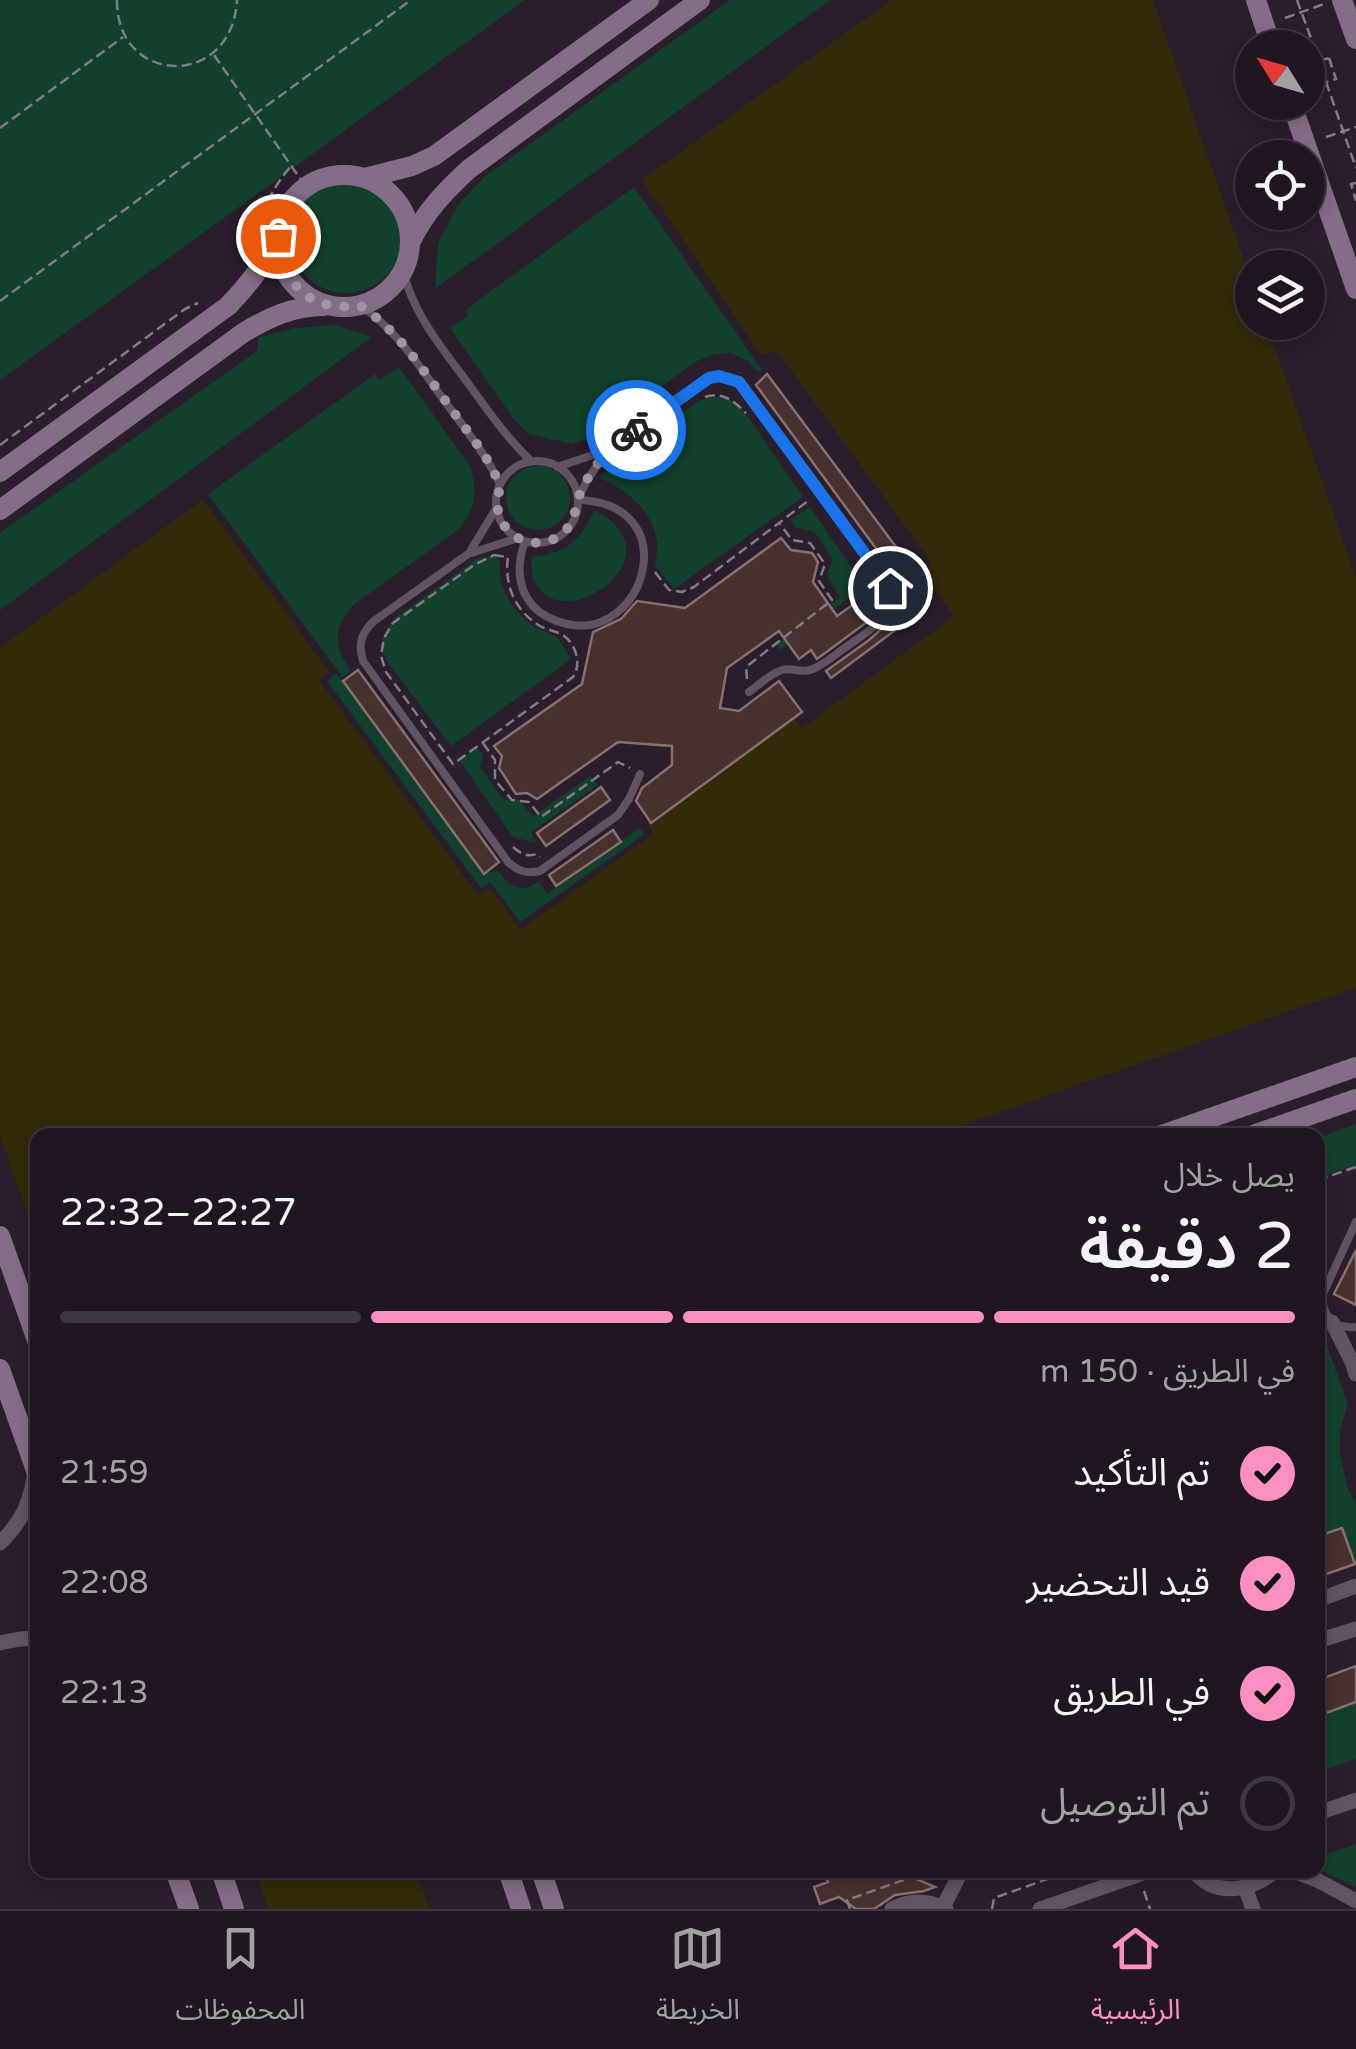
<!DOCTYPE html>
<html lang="ar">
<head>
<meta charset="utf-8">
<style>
  :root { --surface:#201621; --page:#281f2a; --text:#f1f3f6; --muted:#a29fa5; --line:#3d353f; --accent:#fc8fc2 }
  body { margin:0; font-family:"Varela Round","Noto Sans Arabic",sans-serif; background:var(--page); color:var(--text); direction:rtl; height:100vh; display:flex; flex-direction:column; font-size:38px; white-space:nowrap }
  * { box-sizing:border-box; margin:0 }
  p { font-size:32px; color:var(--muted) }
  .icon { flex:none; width:55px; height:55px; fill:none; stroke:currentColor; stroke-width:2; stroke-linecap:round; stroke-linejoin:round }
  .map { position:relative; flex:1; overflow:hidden; direction:ltr }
  .drawer { position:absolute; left:30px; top:1128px; width:1295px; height:750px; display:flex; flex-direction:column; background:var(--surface); border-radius:20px; box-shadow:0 5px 15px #0003,0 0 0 2px var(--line); direction:rtl }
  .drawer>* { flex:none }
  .needle { width:65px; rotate:307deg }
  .fabs { position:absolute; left:1235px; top:30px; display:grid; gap:20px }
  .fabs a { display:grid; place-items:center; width:90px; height:90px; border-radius:50%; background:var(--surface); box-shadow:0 5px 15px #0003,0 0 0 2px var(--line); font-size:50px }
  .pin { position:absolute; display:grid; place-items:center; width:85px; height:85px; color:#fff; margin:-42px; border:5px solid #fff; border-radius:50%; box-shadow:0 2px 10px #0007 }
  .courier { position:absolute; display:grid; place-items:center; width:100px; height:100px; margin:-50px; border:8px solid #1a73e8; border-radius:50%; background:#fff; color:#222; box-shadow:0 2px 12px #0007 }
  .headline em { font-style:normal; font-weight:600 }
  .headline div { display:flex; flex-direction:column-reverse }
  .headline { display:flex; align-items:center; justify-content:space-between; height:170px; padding:0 30px }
  h1 { font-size:65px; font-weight:600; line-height:75px }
  .bar { display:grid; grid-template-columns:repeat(4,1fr); gap:15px 10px; align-content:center; height:120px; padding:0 30px }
  .bar i { height:12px; border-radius:8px; background:var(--line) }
  .bar .on { background:var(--accent) }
  .bar p { grid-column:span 4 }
  ol { padding:0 30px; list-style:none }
  li { display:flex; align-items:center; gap:30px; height:110px }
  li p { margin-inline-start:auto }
  li .icon { padding:10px; border-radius:50%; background:var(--accent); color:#111; stroke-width:4 }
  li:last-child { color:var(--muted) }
  li i { width:55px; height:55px; border:5px solid var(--line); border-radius:50% }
  .menu { display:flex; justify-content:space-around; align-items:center; height:140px; border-top:2px solid var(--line); background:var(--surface); font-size:28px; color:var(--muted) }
  .menu a { display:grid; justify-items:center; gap:5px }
  .menu .on { color:var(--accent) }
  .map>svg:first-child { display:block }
  .green { fill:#11412c }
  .sand { fill:#322a08 }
  .building { fill:#47312e; stroke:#8a706d; stroke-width:2.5 }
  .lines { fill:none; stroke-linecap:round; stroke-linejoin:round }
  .path { stroke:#857b87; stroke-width:2.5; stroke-dasharray:10 5; stroke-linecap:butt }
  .lane { stroke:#615363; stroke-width:8 }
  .street { stroke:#615363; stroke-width:15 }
  .secondary { stroke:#846d87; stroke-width:20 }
  .done { stroke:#9e95a0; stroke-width:10; stroke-dasharray:0 18 }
  .route { stroke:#1a73e8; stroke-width:12 }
</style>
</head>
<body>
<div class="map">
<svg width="1356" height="1909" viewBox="0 0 1356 1909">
  <rect width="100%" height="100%" fill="#2a1d2c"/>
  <path class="green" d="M0,0H525L0,380Z
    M730,0H830L435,289L438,243L458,205L484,177Z
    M290 237a56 56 0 1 1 112 0a56 56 0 1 1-112 0Z
    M634,187L762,370L758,372L748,361L731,353L715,354L695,362L593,437L572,444L529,434L513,418L450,328L468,316L465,310Z
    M335,325L372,337L0,610V533L257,351L259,337L296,328Z
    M399,367L470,466C478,492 476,510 458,530L353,605C333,629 333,646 351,671L343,678L208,494L375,374L379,380Z
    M713,397L727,398L739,404L803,497L674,589L655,565C656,557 658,548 657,541C652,510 626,489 599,478L614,461L700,400Z
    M506 498a32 32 0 1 1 64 0a32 32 0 1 1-64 0Z
    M810,507L860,580L866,590L865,600L860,603L852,596L780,650L776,644L840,597L827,576L832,559L815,532L796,528L790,520Z
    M594,510C673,550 587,619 549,597C543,594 537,585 533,580L531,557C565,554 581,541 594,510Z
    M500,554C496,585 510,612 537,628C544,632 552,633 558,639C563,645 567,653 571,659L451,746L386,660L381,645L385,632L396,617L477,559Z
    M336,673L484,873L498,871L509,884L526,889L539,881L547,894L639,828L645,834L520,922L490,882L481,888L327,681Z
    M476,748L483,754L480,767L504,800H519L533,817L590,776L598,785L531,832L536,843L513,837L459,760Z
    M1356,1124V1165L1318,1178V1138Z
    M1324,1337L1348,1404L1340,1430V1455L1348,1489L1356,1504V1564L1342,1528L1318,1536V1340Z
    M1356,1702V1759L1318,1772V1716Z
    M1356,1844V1887L1318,1869V1857Z"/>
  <path class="sand" d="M891,0H1153L1252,283V322L1266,323L1356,577V988L934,1135H38L37,1243L0,1135V648L203,499L329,672L319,680L478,895L491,889L520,930L653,834L648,822L792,716L802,728L954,616L922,572L932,563L776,350L762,356L642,180Z
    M254,1870H416L430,1909H268Z"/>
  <path class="building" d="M767,374L908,563L894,573L756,385Z
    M781,538L791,550L812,553L818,562L813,582L837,616L854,604L867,622L817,659L811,650L799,659L779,631L727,668L720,708L739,711L779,681L802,712L651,823L636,801L642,788L672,765V746L618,742L537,799L527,793L516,794L499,768L502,756L494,746L582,684L593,632L621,619L637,601L685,608Z
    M888,623L894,631L831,678L826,671L869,640Z
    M358,670L499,862L484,874L343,681Z
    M601,787L610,800L546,846L537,833Z
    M613,830L621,842L556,886L549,875Z
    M1356,1250V1305L1334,1294Z
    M1342,1528L1355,1564L1318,1577V1536Z
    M1356,1666V1702L1318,1716V1680Z
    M823,1870H896L935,1887L924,1891L895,1895L874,1909H856L839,1897L820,1904L814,1887L828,1882Z"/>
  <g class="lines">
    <path class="path" d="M117,0C116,86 232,90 237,0
      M1297,0L1319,60
      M1285,18L1324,4
      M214,55L306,187
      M1329,58L1336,79L1317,85L1309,64Z
      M1326,82L1356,168
      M0,128L123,37
      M1326,137L1356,127
      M1356,183L1351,184L1356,201
      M257,229C265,204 274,186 291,166
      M0,301L411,0
      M705,397C722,391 734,401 746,413
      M0,445L185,309L198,303
      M494,555L508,557C504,585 515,611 540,626C547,630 556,631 563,635C576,644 582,664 573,677L453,764L386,672L381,656L384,638L393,623L474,565Z
      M655,572L669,590L682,592L694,587L808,501
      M872,609L876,593
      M747,679L746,667L832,600L819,581L825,564L810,543L792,540L780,524
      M483,743L495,760V780L512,800L529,802L541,817L618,762L630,768
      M513,847C521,854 527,857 537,854L540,857
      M1318,1180L1356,1167
      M1144,1891L1150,1909
      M850,1909L847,1900L932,1870
      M992,1909L994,1898L1073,1870"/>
    <path class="lane" d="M403,271C414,316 443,349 470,386C489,412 507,438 530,460
      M359,305C395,328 418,364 443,399C463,426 485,453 500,484
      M496 502a41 41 0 1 1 82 0a41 41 0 1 1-82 0Z
      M557,467L608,450L709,378H730L746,390L885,581C905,612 868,631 846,647C836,654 825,664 813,669C802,674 793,667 782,670C771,673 759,685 749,692
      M518,538L468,554L374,621C361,633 358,644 363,661L508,862C518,871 526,874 540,871L618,815L629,799L640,774
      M525,541C517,564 516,587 533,606C542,616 554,621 567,624C645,642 687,503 578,500L586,482L606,452
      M471,550L497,507
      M1356,1222L1322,1296C1323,1317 1334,1329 1356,1327"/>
    <path class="street" d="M1332,1322L1353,1364L1356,1374
      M0,1543C22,1522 32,1500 35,1469
      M1318,1600L1356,1586
      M1318,1641L1356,1629
      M0,1643L20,1639L38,1638
      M1318,1813L1356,1800
      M1193,1870C1215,1898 1251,1892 1276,1870
      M1291,1870L1317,1880L1356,1901
      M1245,1887L1253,1909
      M943,1907L962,1870
      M892,1909C911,1899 928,1900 946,1909
      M1040,1909L1152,1870"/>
    <path class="secondary" d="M1256,0L1272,48
      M1342,0L1356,39
      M1291,102L1356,289
      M278 241a66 66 0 1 1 132 0a66 66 0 1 1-132 0Z
      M365,178L412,166L434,156L649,0
      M411,241C425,212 445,191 469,169L700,0
      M0,472L228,306C248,285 265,265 275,237
      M0,510L243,333C269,317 294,306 324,306
      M1162,1135L1356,1067
      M1253,1135L1356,1099
      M0,1236L38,1343
      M0,1369L38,1476
      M175,1870L189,1909
      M221,1870L234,1909
      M508,1870L521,1909
      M541,1870L554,1909"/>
  </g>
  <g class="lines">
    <path class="done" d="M278,236C281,282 310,314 359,305C400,331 426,375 455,414C470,435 487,455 497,479C504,495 489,508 507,529C519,543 539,547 556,538C572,529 574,516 578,500C581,488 589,476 596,466C607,450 621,441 636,430"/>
    <path class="route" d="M636,430L709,378L719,376L739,382L890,588"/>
  </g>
</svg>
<div class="fabs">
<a><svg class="needle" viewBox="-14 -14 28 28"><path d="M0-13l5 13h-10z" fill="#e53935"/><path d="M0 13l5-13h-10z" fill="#a29fa5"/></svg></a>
<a><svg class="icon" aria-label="locate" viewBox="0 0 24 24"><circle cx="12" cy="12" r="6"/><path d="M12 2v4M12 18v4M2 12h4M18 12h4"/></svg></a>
<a><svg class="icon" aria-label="layers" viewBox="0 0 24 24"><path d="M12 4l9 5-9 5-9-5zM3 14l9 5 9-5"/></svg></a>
</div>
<div class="pin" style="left:278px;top:236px;background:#ea580c"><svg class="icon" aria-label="bag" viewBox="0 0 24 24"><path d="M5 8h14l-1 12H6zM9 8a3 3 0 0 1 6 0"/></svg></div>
<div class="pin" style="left:890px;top:588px;background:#1f2937"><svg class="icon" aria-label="home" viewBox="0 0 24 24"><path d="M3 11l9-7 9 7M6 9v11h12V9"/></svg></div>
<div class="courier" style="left:636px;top:430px"><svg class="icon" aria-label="bike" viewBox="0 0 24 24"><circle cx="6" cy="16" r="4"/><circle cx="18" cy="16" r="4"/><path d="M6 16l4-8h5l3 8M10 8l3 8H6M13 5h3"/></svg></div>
<section class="drawer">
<div class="headline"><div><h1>2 دقيقة</h1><p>يصل خلال</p></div><em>22:27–22:32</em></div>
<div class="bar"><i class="on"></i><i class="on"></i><i class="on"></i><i></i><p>في الطريق · 150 m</p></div>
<ol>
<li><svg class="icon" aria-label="check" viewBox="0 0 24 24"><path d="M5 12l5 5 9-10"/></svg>تم التأكيد<p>21:59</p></li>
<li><svg class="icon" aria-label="check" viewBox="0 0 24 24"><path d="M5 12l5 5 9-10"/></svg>قيد التحضير<p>22:08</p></li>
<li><svg class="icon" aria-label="check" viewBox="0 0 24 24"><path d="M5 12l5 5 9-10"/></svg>في الطريق<p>22:13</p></li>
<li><i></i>تم التوصيل</li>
</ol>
</section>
</div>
<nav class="menu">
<a class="on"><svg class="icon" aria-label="home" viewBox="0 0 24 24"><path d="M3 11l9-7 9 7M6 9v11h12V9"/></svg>الرئيسية</a>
<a><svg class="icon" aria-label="map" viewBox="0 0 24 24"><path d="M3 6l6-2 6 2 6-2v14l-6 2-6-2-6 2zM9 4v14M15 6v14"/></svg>الخريطة</a>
<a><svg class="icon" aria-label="saved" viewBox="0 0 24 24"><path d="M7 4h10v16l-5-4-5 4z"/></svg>المحفوظات</a>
</nav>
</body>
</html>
